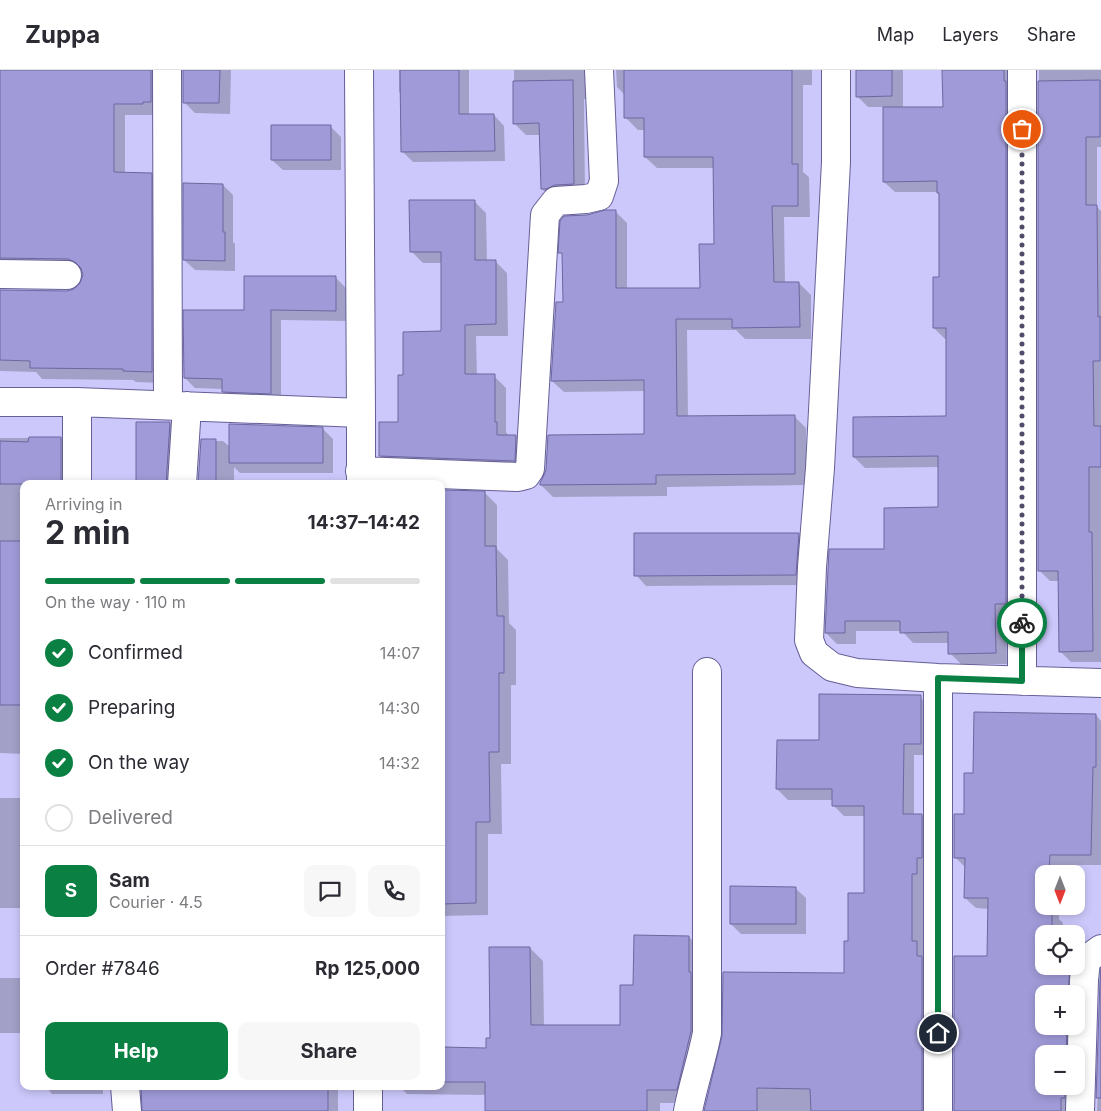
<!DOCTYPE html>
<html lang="en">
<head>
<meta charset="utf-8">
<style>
  :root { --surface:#fff; --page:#f7f7f7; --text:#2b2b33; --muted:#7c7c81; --line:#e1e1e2; --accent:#0b8043 }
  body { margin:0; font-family:Inter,sans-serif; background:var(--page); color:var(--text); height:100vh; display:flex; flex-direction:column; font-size:19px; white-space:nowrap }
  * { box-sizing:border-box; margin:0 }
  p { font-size:16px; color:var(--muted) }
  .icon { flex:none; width:28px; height:28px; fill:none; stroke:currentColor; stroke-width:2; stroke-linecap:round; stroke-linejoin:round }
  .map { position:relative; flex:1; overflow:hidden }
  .sheet { position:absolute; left:20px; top:410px; width:425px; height:610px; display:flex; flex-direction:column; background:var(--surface); border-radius:10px; box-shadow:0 2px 8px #0003 }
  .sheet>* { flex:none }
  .needle { width:32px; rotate:180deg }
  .fabs { position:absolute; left:1035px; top:795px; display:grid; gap:10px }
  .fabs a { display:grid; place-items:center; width:50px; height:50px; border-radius:10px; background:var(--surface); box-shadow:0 2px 8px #0003; font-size:25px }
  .pin { position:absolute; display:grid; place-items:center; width:42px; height:42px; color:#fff; margin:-21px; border:2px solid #fff; border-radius:50%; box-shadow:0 1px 5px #0007 }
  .courier { position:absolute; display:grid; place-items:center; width:50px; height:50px; margin:-25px; border:4px solid #0b8043; border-radius:50%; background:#fff; color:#222; box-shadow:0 1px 6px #0007 }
  .headline em { font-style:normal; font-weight:700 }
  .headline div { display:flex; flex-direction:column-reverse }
  .headline { display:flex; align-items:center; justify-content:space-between; height:85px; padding:0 25px }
  h1 { font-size:32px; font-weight:700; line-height:38px }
  .bar { display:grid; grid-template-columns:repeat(4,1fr); gap:8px 5px; align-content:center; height:60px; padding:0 25px }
  .bar i { height:6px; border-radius:4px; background:var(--line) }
  .bar .current { background:var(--accent) }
  .bar p { grid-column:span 4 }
  .line { display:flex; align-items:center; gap:12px; padding:0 25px; border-top:1px solid var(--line) }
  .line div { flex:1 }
  .round { display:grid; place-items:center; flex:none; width:52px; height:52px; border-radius:10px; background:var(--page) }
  ol { padding:0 25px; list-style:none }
  li { display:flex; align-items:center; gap:15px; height:55px }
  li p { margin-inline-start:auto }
  li .icon { padding:5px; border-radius:50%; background:var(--accent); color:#fff; stroke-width:4 }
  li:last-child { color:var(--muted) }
  li i { width:28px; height:28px; border:2px solid var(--line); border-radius:50% }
  .button { display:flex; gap:10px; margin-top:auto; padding:10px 25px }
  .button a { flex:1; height:58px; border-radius:10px; background:var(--accent); color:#fff; font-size:20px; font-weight:700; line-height:58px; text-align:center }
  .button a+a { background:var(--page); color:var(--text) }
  header { display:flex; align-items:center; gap:30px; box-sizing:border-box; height:70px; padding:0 25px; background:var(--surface); border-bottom:1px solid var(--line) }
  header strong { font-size:24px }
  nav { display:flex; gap:28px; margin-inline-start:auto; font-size:18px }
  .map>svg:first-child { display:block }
  .shadow { fill:#0003; fill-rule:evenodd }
  .building { fill:#a09bd8; stroke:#6d669f }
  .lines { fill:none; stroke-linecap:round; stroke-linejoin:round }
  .minor-casing { stroke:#655f97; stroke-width:30 }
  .minor { stroke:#fff; stroke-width:28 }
  .done { stroke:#4f4b6b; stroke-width:5; stroke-dasharray:0 9 }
  .route { stroke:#0b8043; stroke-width:6 }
</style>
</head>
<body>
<header>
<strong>Zuppa</strong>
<nav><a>Map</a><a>Layers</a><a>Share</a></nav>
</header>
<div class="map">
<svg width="1101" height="1041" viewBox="0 0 1101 1041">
  <rect width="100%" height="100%" fill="#ccc8fb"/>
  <path class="shadow" d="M0,0H168L154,45H125V104H151L163,115V313L136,312L133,310L42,309L36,302L0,301V221L67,222L75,220L81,214L84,206L83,201L80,200L12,199L0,202Z
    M184,0H231L230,44L195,43L184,32Z
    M399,0H469V45H494L504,56L505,91L413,92L402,81L401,24L399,22Z
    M514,0H601L595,29H584L585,126L554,130L542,119L541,65H526L514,53Z
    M616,0H812V15H803V102L809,107L810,147H784L785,213H799L811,225V269H745L736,260H687L688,347L794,346L806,358V415L667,417V426L553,427L541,415L646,365L645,321L564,322L552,311L564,233V186L560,182L587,146L615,141L627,153V220L701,219L716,175L715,98H657L645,87V60H638L626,48V26L617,17Z
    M857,0H903V38H944V0H1022L1017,545H1006L1007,594H961L950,583V573H913L902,561H856V574H837L826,563L885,480L939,438V397L865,398L854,387L948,347V269H945L934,258L940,209V125L938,122H895L884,112V37H868L857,26Z
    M1039,0H1101V77H1097V137L1101,141V592H1071L1060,581L1059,511H1050L1039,500Z
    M330,56L341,67V100H283L272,90Z
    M223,115L233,125V172L235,174V201L195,200L184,190Z
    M474,131L486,143L487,191H495L507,203L508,266H476L477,306H494L506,318V362L509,366H516L528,378L526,403L392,398L380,386L399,353L405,306L442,263V193H423L411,181Z
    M336,208L346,218V251L281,250V334L234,332L223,321V319L195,318L185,308L246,241Z
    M170,353L181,364L178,414H134V412H137Z
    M322,358L333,369V403H240L234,397V414H199L202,371H223L230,377Z
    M0,368H61L72,379V414H24V684L0,683Z
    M441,421L485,423L497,435V479L508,490L509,553L516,560V615H511V694H501L502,764H488V845L441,846Z
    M799,465L809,475L806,515L646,516L636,505Z
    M920,627L931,638V685H914V745H922L933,756L927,814H923V879L927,883L933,1041H705L845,904L849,873L865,824V746H844L833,735V730H788L777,719L820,671Z
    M975,643L1096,645L1101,651V795H1060V804H1044V836H1059V849L1063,853V864H1044V896H1076L1081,900L1079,921L1076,1005V984H1044V1016H1076L1075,1041H955V887H988L989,839L976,838L965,828L966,798L955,787V745H965V704H975ZM1044,924H1076V956H1044Z
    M0,728H24V838H0Z
    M795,818L806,828V864H741L731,854Z
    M689,867L702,880L690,1033H660V1041H486V1025L407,1024L399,1016H441V979H487L530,878L543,891L544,956H621L634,916Z
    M0,908H24V963H0Z
    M1101,928V1041H1097Z
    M45,1016H103V1024H52Z
    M142,1016H338V1041H144Z"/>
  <path class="building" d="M0,0H151V32H143V34H114V102L152,103V302L123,301V299L30,298V291L0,290V220L67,221L74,219L80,213L83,205L81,198L75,192L68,189L0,188Z
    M183,0H220L219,33H183Z
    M400,0H459V44H494L495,81L401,82Z
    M624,0H792V94H798V136H772L774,212H799L800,257L732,258V249H676L677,346L795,345V404L656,405V414L540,415V413L543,407L546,400L548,365L644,364V310L551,311L556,232H563L562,183H558L560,151L564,146L587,145L605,140H616V218H700L699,174H714L713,87H644V48H624Z
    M856,0H892V26L856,27Z
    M942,0H1004V11H1006V534H995L996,583L948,584V562L900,563V551H845V563H825L829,479H884V438L938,437V386L853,387V347L946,346V258H933V207H939V123H937V111L883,112V37H943Z
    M573,10L574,114L555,115L546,119H541L539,53L513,54V11Z
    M1100,10V67H1086V135H1097L1098,247L1100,246V291H1093L1094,356H1101V397H1089V462H1092L1093,581L1059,582L1058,501H1038V11Z
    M271,55H331V90H271Z
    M183,113L223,114V162H225V191L183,190Z
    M409,130H475V190H496V254L465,255V304H495V352H497V365H516L515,391L379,386V352H398V305H403V262L441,261V182H410Z
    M244,206H336V241L271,240V324L222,322V309L184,308L183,240H244Z
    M136,352H170L166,414H136Z
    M229,354L323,357V393H229Z
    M29,367H61V414H0V371L28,372Z
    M201,369H216V414H198Z
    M441,420L485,421V476H496L497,546H504V603H499V682H489L490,752H476V833L441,834Z
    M634,463H799L796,505L634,506Z
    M0,471H24V635H0Z
    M819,624L921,625V674H904L903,744H922V788H917V804H912V871H917V886H922V1041H811L810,1019L757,1018V1041H704L722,966L723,902L844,903V871H848V823H864V736H832V719H776L777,670H819Z
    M974,642L1096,644V697H1093L1091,785H1050L1049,804H1044V836H1049V841H1052V864H1044V896H1070L1068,924H1044V956H1067L1066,984H1044V1016H1065V1028H1061V1041H954V886H987L988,828H964L965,788H954V744H964V703H973Z
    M730,816L796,817V854H730Z
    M634,865L689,866V902H691V961L677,1020H647V1041H485V1012H441V977L486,978V968H490L489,877H530L531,955H620V915H633Z
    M1101,898V1028H1096L1100,911Z
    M141,1016H328V1041H142Z"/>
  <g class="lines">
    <defs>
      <path id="minor" d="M167,0L168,335
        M359,0L361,343
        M836,0V92L820,398L812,497L809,570L814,583L832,597L857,603L938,608L1101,613
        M0,204L67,205
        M0,332H77L361,343V414
        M77,332V414
        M360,401L518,407L526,405L530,399L545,145L556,131L586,129L599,126L604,111L599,0
        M182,414L187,336
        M1022,611V0
        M125,1016L127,1041
        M368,1016V1041
        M688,1041C693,1015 702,989 707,963V602
        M938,1041V608
        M1080,1041L1084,910L1086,890L1101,879"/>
    </defs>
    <use href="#minor" class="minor-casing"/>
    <use href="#minor" class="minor"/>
  </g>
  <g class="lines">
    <path class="done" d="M1022,553V59"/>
    <path class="route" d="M938,963V608L1022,611V553"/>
  </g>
</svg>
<div class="fabs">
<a><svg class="needle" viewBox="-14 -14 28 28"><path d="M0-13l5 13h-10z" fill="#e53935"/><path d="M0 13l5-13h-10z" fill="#7c7c81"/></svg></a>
<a><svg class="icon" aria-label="locate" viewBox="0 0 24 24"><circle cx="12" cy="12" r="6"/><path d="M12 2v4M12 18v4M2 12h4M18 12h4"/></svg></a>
<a>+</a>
<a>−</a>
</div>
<div class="pin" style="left:1022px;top:59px;background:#ea580c"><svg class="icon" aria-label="bag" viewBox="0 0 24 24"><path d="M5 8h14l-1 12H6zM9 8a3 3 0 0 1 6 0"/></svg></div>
<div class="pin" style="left:938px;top:963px;background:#1f2937"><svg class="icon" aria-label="home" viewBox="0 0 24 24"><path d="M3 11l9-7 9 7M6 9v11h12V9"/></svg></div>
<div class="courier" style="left:1022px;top:553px"><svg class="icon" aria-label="bike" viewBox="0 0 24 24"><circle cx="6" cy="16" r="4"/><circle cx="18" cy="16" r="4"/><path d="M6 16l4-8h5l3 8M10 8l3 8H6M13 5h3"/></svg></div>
<section class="sheet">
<div class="headline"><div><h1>2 min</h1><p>Arriving in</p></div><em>14:37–14:42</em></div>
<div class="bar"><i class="current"></i><i class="current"></i><i class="current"></i><i></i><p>On the way · 110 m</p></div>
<ol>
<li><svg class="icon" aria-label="check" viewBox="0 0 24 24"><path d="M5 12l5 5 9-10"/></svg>Confirmed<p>14:07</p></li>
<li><svg class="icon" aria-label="check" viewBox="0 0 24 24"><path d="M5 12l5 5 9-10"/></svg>Preparing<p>14:30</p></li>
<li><svg class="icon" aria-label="check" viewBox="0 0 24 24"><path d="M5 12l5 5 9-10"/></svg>On the way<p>14:32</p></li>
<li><i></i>Delivered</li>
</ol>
<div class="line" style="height:90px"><b class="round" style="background:var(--accent);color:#fff">S</b><div><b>Sam</b><p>Courier · 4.5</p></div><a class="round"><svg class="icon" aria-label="chat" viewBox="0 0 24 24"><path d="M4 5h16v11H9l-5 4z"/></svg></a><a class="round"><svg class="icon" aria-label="phone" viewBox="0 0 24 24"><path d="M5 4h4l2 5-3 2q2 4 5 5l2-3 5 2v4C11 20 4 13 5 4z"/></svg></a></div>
<div class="line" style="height:65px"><div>Order #7846</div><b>Rp 125,000</b></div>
<div class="button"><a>Help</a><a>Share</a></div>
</section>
</div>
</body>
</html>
